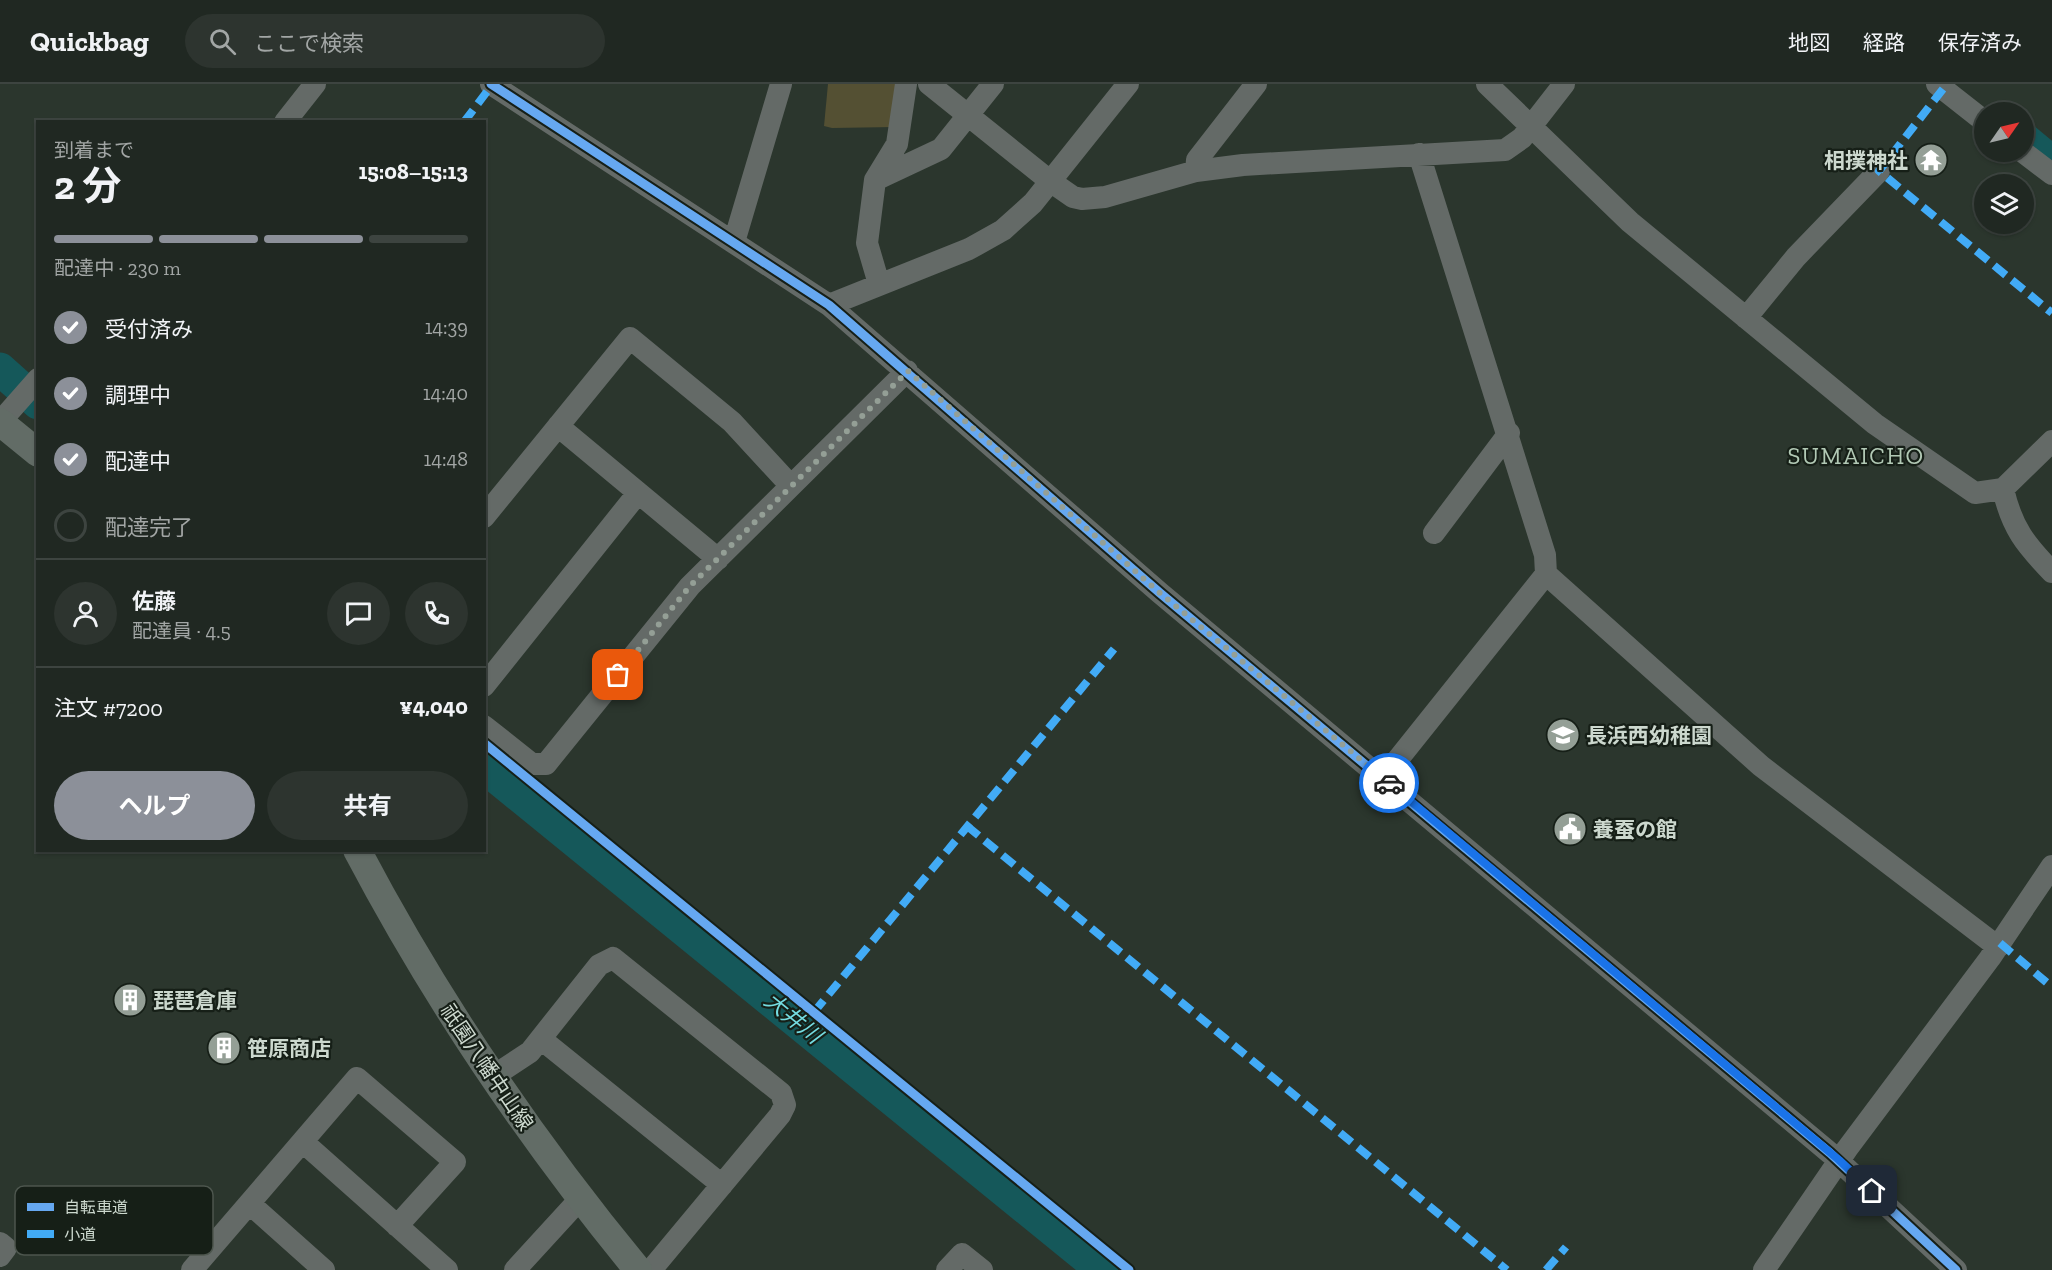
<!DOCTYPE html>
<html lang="ja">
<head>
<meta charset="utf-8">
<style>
  :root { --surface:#202822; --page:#2d342f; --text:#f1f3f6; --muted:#a2a6a5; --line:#3d4440; --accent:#8c9099 }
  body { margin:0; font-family:"Zilla Slab","Noto Sans JP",serif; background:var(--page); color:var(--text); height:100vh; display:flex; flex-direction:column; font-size:22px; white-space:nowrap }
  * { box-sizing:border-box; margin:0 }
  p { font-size:20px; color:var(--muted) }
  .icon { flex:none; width:33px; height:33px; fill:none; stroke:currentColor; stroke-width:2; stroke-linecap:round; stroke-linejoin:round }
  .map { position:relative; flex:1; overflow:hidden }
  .panel { position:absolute; left:36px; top:36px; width:450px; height:732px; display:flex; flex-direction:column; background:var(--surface); border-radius:0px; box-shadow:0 2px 4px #0004,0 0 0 2px var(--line) }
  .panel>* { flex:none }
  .needle { width:39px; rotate:56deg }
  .tools { position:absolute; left:1974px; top:18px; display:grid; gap:12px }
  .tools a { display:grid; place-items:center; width:60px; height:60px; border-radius:50%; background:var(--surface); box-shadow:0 2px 4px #0004,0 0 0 2px var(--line); font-size:30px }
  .pin { position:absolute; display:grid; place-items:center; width:51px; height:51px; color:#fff; margin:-26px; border-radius:12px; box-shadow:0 3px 9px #0006 }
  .courier { position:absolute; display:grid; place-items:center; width:60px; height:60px; margin:-30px; border:4px solid #1a73e8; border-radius:50%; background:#fff; color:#222; box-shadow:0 2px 8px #0007 }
  .head em { font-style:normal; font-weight:700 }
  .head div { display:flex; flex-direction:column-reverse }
  .head { display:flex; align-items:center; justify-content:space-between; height:102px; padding:0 18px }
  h1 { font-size:39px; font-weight:700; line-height:45px }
  .bar { display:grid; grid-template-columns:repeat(4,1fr); gap:9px 6px; align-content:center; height:72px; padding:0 18px }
  .bar i { height:8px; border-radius:4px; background:var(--line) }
  .bar .on { background:var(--accent) }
  .bar p { grid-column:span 4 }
  .line { display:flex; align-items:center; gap:15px; padding:0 18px; border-top:2px solid var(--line) }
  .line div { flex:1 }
  .round { display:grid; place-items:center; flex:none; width:63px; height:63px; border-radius:32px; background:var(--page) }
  ol { padding:0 18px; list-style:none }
  li { display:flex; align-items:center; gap:18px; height:66px }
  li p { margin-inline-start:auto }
  li .icon { padding:6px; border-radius:50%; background:var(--accent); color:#fff; stroke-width:4 }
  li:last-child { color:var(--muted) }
  li i { width:33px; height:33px; border:3px solid var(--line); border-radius:50% }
  .cta { display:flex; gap:12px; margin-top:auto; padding:12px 18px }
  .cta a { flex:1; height:69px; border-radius:36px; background:var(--accent); color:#fff; font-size:24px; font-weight:700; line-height:69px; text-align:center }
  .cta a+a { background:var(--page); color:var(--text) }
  header { display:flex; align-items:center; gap:36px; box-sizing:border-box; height:84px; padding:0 30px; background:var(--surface); border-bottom:2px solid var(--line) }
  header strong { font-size:28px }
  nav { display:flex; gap:33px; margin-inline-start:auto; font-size:21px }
  .search { width:420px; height:54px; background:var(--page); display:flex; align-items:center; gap:15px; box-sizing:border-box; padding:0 21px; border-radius:33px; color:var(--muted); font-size:22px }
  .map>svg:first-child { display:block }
  .green { fill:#545033 }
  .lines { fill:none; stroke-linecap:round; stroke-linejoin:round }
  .river { stroke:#15585a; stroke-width:33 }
  .minor { stroke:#646a67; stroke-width:22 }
  .major { stroke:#626c66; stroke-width:28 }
  .quiet { stroke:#42abf6; stroke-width:8; stroke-dasharray:15 8; stroke-linecap:butt }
  .cycleway-casing { stroke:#161f17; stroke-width:13 }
  .cycleway { stroke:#66a8f1; stroke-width:9 }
  .done { stroke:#949f96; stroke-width:6; stroke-dasharray:0 10.8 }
  .route { stroke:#1a73e8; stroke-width:8 }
  .labels { text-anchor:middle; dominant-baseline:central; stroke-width:4.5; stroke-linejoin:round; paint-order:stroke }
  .poi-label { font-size:21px; font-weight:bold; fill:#ccd8ce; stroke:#161f17; text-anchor:start }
  .street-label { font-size:21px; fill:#ccd8ce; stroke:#161f17 }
  .water-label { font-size:22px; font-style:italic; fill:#74dbe0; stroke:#161f17 }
  .quarter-label { font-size:24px; letter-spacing:1.5px; fill:#b2c9b5; stroke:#161f17 }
  .key { fill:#161f17; stroke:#4d564e; stroke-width:1.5 }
  .key-label { font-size:16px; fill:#ccd8ce }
</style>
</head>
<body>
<header>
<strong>Quickbag</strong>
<div class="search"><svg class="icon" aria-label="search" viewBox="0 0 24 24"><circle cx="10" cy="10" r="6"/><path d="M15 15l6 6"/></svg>ここで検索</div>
<nav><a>地図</a><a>経路</a><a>保存済み</a></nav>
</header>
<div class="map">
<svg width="2052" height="1186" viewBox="0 0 2052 1186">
  <rect width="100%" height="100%" fill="#2b362d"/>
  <path class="green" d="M828,0H899L895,43L832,44L824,42Z"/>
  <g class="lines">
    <path class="river" d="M2024,55L2052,78
      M0,285L38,319
      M484,683L1102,1186"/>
    <path class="minor" d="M491,0L829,221L1160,509L1830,1069L1956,1186
      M929,0L1050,97L1073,113L1082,115L1105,113L1196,87L1243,81L1505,66L1522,54L1564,0
      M1487,0L1630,138L1875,340L1975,409L2003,405C2012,444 2025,460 2052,488
      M1937,0L1984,37
      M285,38L315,0
      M2023,68L2052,90
      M1419,70L1545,471L1546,490
      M1196,87L1197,76L1256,0
      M875,96L897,60L906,0
      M734,158L781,0
      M879,200L867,159L875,96L941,65L993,0
      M829,221L969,165L1003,146L1033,119L1128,0
      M1746,234L1796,173L1879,87
      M0,338L38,295
      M558,342L718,475
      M2003,405L2052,357
      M484,433L630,254L732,338L791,402
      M1434,449L1509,349
      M484,602L638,409
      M484,642L532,680H546L690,502L907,287
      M1383,694L1546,490L1761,682L1998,863
      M541,955L722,1101
      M492,993L530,968L599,881L613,874L781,1009L785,1021L780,1031L651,1186
      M303,1058L447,1186
      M250,1120L324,1186
      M0,1159L6,1164L0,1172
      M192,1186L357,994L455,1078L397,1142
      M515,1186L580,1115
      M947,1186L962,1170L982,1186
      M1764,1186L1847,1065L1990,874L2052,782"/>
    <path class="major" d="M0,338L38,369
      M357,766C436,916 530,1055 638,1186"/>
    <path class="quiet" d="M1943,5L1879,87L2052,229
      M464,38L492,1
      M967,742L1507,1186
      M2000,859L2052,903
      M814,928L1114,565
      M1546,1186L1566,1163"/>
    <defs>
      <path id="cycleway" d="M491,0L829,221L1160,509L1830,1069L1956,1186
        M484,659L1129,1186"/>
    </defs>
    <use href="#cycleway" class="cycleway-casing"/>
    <use href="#cycleway" class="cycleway"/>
  </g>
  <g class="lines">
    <path class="done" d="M618,591L690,502L908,287L1160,509L1389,699"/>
    <path class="route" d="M1389,699L1839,1076L1872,1107"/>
  </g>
  <defs>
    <symbol id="temple-disc" viewBox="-11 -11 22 22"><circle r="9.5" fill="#949f96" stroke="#161f17"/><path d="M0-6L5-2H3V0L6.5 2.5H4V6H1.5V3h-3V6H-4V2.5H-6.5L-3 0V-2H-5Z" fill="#fff"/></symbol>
    <symbol id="school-disc" viewBox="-11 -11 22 22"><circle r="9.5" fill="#949f96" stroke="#161f17"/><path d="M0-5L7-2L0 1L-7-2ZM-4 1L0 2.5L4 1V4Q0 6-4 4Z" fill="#fff"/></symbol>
    <symbol id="civic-disc" viewBox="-11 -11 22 22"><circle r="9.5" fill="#949f96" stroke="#161f17"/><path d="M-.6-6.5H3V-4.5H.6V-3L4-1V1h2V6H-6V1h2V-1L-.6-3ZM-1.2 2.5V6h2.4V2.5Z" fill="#fff"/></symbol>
    <symbol id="building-disc" viewBox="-11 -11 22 22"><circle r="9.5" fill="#949f96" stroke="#161f17"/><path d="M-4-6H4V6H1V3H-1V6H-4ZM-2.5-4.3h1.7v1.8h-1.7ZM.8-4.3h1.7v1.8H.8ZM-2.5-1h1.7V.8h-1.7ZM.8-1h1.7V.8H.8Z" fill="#fff"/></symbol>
  </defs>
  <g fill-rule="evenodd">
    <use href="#temple-disc" x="1912" y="57" width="38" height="38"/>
    <use href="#school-disc" x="1544" y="632" width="38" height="38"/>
    <use href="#civic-disc" x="1551" y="726" width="38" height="38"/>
    <use href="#building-disc" x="111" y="897" width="38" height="38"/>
    <use href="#building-disc" x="205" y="945" width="38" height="38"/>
  </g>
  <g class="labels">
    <g class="poi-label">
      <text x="1908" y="76" text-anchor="end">相撲神社</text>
      <text x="1586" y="651">長浜西幼稚園</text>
      <text x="1593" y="745">養蚕の館</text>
      <text x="153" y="916">琵琶倉庫</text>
      <text x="247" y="964">笹原商店</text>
    </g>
    <g class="street-label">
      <text transform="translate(487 983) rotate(56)">祇園八幡中山線</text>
    </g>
    <g class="water-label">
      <text transform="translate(793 934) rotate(39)">大井川</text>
    </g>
    <g class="quarter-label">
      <text x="1856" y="371">SUMAICHO</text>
    </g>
  </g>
  <rect x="15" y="1102" width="198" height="69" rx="9" class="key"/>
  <rect x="27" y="1119" width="27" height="8" fill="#66a8f1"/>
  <rect x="27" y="1146" width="27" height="8" fill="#42abf6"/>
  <g class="key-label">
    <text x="64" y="1129">自転車道</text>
    <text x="64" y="1156">小道</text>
  </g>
</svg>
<div class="tools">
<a><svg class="needle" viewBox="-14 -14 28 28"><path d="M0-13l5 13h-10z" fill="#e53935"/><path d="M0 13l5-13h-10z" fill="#a2a6a5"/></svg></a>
<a><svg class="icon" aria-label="layers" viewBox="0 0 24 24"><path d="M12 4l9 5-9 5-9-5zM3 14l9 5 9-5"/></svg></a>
</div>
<div class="pin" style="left:618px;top:591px;background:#ea580c"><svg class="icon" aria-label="bag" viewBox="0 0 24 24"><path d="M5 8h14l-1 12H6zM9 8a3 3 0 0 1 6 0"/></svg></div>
<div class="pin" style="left:1872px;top:1107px;background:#1f2937"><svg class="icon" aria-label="home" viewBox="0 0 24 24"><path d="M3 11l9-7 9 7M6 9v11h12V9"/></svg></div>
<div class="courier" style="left:1389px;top:699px"><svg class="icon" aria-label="car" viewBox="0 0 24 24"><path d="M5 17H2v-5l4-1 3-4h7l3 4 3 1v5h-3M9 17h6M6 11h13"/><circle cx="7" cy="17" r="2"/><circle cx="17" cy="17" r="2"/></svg></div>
<section class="panel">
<div class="head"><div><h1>2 分</h1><p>到着まで</p></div><em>15:08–15:13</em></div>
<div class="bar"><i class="on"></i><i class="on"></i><i class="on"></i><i></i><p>配達中 · 230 m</p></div>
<ol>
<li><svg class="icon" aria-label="check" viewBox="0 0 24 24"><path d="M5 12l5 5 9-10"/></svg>受付済み<p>14:39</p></li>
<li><svg class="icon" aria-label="check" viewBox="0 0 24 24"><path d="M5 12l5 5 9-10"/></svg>調理中<p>14:40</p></li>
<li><svg class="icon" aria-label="check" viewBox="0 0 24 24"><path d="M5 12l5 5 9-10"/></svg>配達中<p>14:48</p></li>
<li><i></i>配達完了</li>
</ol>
<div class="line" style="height:108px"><a class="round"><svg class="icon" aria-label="person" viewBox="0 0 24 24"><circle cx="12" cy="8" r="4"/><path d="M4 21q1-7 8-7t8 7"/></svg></a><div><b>佐藤</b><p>配達員 · 4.5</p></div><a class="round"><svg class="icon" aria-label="chat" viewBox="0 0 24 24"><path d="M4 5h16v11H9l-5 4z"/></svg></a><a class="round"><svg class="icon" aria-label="phone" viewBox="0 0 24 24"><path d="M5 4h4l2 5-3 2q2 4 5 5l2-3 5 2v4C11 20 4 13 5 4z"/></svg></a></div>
<div class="line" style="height:78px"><div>注文 #7200</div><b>¥4,040</b></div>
<div class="cta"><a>ヘルプ</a><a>共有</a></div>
</section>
</div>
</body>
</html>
